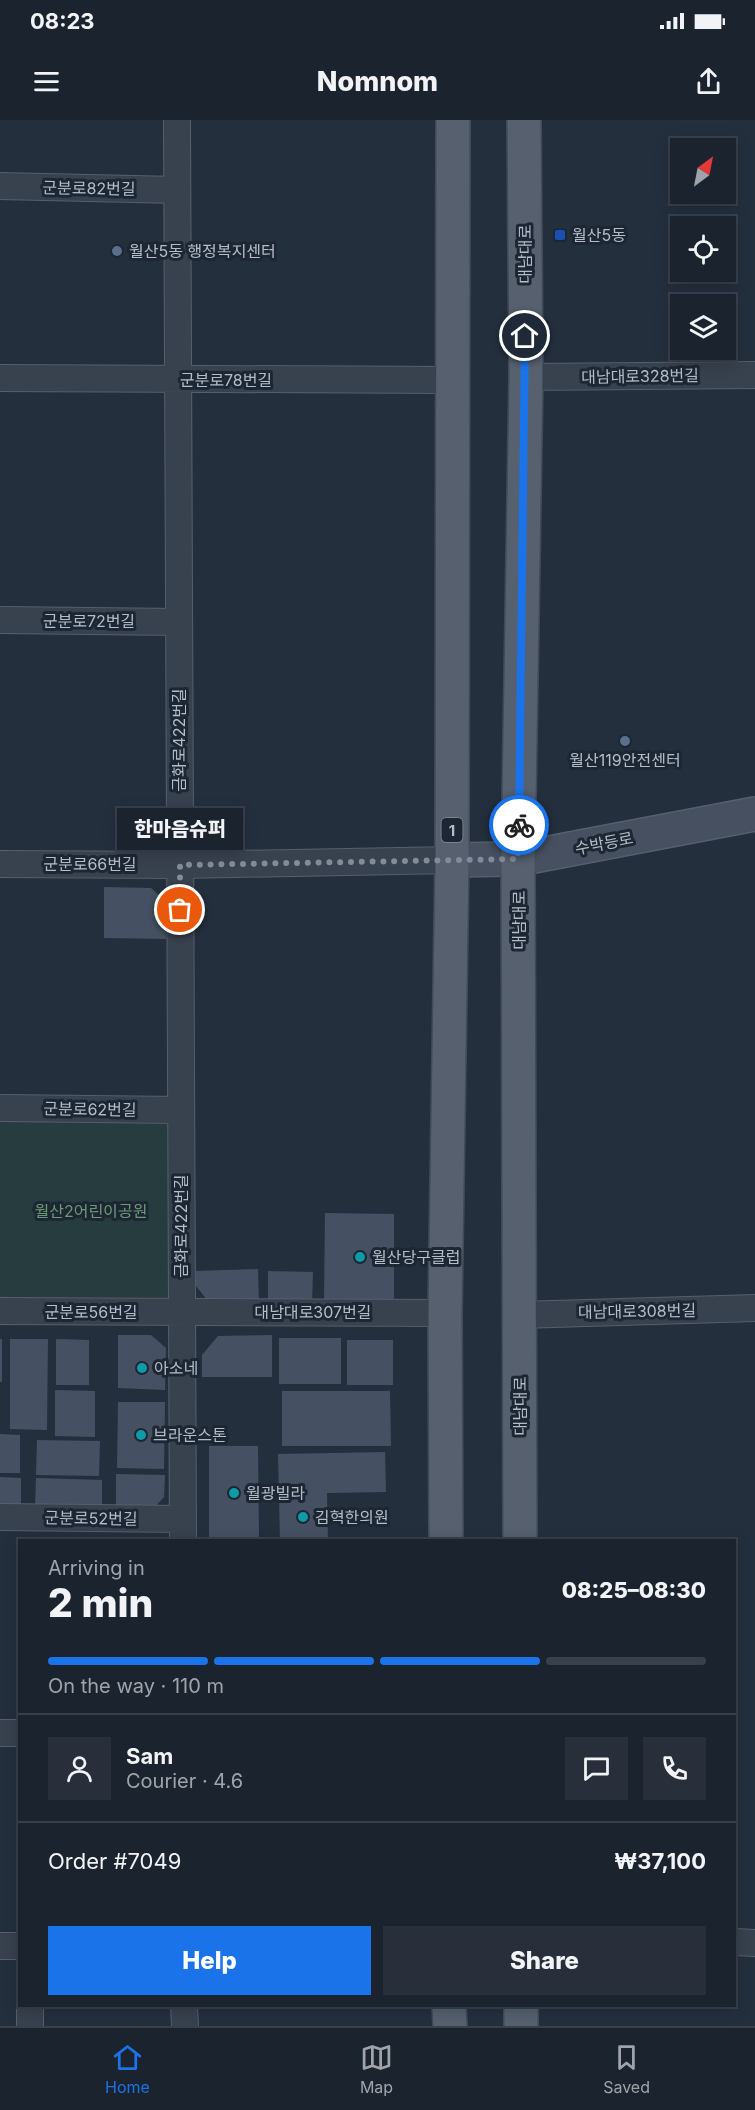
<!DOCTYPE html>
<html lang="en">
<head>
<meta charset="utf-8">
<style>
  :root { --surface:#1b232e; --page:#282f3a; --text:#f1f3f6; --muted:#a0a4aa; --line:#39404a; --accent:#1a73e8 }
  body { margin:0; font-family:Inter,"Noto Sans KR",sans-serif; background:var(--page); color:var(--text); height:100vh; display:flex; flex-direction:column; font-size:22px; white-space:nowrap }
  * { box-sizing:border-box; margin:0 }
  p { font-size:20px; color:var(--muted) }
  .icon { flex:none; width:33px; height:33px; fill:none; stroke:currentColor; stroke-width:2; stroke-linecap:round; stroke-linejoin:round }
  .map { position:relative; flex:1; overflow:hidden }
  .panel { position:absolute; left:18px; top:1419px; width:718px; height:468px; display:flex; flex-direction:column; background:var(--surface); border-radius:0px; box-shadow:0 3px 15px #0003,0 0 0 2px var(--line) }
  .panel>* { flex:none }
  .needle { width:39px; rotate:32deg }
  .buttons { position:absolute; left:670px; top:18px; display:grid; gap:12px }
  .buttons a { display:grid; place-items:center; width:66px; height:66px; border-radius:0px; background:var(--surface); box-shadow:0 3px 15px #0003,0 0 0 2px var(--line); font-size:30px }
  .pin { position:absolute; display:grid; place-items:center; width:51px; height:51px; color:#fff; margin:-26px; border:3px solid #fff; border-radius:50%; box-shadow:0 2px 6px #0007 }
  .courier { position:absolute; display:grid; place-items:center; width:60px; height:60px; margin:-30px; border:4px solid #1a73e8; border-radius:50%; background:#fff; color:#222; box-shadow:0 2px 8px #0007 }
  .bubble { position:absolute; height:42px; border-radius:0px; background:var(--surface); box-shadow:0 3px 15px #0003,0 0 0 2px var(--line); font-size:20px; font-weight:800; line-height:42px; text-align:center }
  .overview em { font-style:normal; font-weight:800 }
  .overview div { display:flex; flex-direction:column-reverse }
  .overview { display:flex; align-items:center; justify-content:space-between; height:102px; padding:0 30px }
  h1 { font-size:39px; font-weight:800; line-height:45px }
  .bar { display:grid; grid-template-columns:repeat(4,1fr); gap:9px 6px; align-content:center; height:72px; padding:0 30px }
  .bar i { height:8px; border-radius:4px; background:var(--line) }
  .bar .selected { background:var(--accent) }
  .bar p { grid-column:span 4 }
  .line { display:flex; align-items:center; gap:15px; padding:0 30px; border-top:2px solid var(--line) }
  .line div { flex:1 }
  .round { display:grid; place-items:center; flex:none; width:63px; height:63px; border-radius:0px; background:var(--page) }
  .cta { display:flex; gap:12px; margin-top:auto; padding:12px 30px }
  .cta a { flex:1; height:69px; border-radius:0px; background:var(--accent); color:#fff; font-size:24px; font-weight:800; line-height:69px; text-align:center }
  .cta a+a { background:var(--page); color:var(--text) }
  .status { display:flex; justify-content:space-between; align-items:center; height:42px; padding:0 30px; background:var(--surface); direction:ltr }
  .status svg { height:16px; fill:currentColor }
  header { display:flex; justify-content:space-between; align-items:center; height:78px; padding:0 30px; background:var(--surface); font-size:27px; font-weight:800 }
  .dock { display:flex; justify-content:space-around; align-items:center; height:84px; border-top:2px solid var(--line); background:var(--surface); font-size:16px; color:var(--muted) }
  .dock a { display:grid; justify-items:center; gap:3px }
  .dock .selected { color:var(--accent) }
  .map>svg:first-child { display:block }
  .green { fill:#263c3f }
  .building { fill:#455162 }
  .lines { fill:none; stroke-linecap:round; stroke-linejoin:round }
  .street-casing { stroke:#565f6c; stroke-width:28 }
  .secondary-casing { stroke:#565f6c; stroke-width:36 }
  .primary-casing { stroke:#414a57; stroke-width:36 }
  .street { stroke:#38414e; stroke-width:26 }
  .secondary { stroke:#465061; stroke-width:33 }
  .primary { stroke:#56606e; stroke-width:33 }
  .done { stroke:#828b98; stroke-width:6; stroke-dasharray:0 10.8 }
  .route { stroke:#1a73e8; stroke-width:8 }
  .transit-dot { fill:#1a4fb4; stroke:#1d2633; stroke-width:2 }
  .service-dot { fill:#5c6f8a; stroke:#1d2633; stroke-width:2 }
  .culture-dot { fill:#0f9aa8; stroke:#1d2633; stroke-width:2 }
  .labels { text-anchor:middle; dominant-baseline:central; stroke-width:6; stroke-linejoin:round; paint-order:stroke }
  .shield { fill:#1d2633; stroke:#878f9c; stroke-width:1.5 }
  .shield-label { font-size:15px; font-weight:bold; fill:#b4bcc9 }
  .street-label { font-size:16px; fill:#b4bcc9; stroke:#1d2633 }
  .poi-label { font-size:16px; fill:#b4bcc9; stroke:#1d2633; text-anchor:start }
  .park-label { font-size:16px; fill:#6b9a76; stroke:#1d2633 }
</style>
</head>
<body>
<div class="status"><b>08:23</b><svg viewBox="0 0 49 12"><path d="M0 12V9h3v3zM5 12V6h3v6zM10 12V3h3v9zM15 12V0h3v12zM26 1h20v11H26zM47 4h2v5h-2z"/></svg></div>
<header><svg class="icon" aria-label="menu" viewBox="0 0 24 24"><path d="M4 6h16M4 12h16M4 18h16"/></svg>Nomnom<svg class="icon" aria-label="share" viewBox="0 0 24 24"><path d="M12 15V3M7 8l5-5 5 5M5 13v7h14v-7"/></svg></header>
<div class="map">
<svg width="755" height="1906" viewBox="0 0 755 1906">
  <rect width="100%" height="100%" fill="#242f3e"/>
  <path class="green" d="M0,988L181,990V1192L0,1191Z"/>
  <path class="building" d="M104,767L151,768L166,781V819L104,818Z
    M325,1093L394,1094V1181L324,1180Z
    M258,1149L259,1185L212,1186L196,1166V1151Z
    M268,1151L313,1152L312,1184H268Z
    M118,1215H151L166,1228L165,1270L118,1268Z
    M272,1215V1257H202V1235L218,1216Z
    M279,1218H341V1264H279Z
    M0,1219H2V1262H0Z
    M10,1219H48L47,1310L10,1309Z
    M56,1219L89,1220V1265H56Z
    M347,1220H393V1265H347Z
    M55,1270L95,1271V1317L55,1316Z
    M282,1271H390L391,1326H282Z
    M118,1282H165L164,1349L117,1348Z
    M0,1314L20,1315V1353H0Z
    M37,1320L100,1321L99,1356L36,1355Z
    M209,1326H258L259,1420H209Z
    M385,1332L386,1372L327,1373L328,1420H280L278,1334Z
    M116,1354L165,1355L164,1377L153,1389L116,1388Z
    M0,1357L21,1358V1390H0Z
    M36,1358L102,1360V1391L35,1389Z"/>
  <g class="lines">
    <defs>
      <path id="street" d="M177,0L183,1420
        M0,66L177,70
        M526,257L755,255
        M0,258L453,260
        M0,500L179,502
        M0,744L180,745L452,740
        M0,988L181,990
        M0,1191L445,1193
        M519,1195L755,1188
        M0,1397L183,1399
        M0,1613H20
        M735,1822L755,1823
        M0,1826H20
        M30,1886V1906
        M184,1886L185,1906"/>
      <path id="secondary" d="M452,740L518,739L755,694"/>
      <path id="primary" d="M446,1420L445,1193L452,740L453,0
        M520,1420L518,739L526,257L524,0
        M449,1886L450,1906
        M521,1886V1906"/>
    </defs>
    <use href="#street" class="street-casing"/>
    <use href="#secondary" class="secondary-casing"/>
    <use href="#primary" class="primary-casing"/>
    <use href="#street" class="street"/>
    <use href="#secondary" class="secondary"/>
    <use href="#primary" class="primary"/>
  </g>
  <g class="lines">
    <path class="done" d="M180,790V745L518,739L519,705"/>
    <path class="route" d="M519,705L525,216"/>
  </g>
  <rect class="transit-dot" x="554" y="109" width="12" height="12" rx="3"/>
  <g class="service-dot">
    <circle cx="117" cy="131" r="6"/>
    <circle cx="625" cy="621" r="6"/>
  </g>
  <g class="culture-dot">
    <circle cx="360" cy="1137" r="6"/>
    <circle cx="142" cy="1248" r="6"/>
    <circle cx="141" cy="1315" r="6"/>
    <circle cx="234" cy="1373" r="6"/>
    <circle cx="303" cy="1397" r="6"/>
  </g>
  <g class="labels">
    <rect class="shield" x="441.5" y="698" width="21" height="24" rx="4.5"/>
    <g class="shield-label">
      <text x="452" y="710">1</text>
    </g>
    <g class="street-label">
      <text transform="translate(89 68) rotate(1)">군분로82번길</text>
      <text transform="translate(525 134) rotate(-90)">대남대로</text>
      <text transform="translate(640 256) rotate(-1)">대남대로328번길</text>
      <text x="226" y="260">군분로78번길</text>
      <text x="89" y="501">군분로72번길</text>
      <text transform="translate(179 620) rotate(-90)">금화로422번길</text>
      <text transform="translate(604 723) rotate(-11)">수박등로</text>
      <text x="90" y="744">군분로66번길</text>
      <text transform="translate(519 800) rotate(-90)">대남대로</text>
      <text transform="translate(90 989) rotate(1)">군분로62번길</text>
      <text transform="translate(181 1106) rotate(-90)">금화로422번길</text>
      <text transform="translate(637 1191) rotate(-1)">대남대로308번길</text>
      <text x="91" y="1192">군분로56번길</text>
      <text x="313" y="1192">대남대로307번길</text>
      <text transform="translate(520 1286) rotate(-90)">대남대로</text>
      <text transform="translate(91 1398) rotate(1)">군분로52번길</text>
    </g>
    <g class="poi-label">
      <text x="572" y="115">월산5동</text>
      <text x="129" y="131">월산5동 행정복지센터</text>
      <text x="625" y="640" text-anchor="middle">월산119안전센터</text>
      <text x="372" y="1137">월산당구클럽</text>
      <text x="154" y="1248">아소네</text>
      <text x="153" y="1315">브라운스톤</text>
      <text x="246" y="1373">월광빌라</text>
      <text x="315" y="1397">김혁한의원</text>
    </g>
    <g class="park-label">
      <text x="91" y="1091">월산2어린이공원</text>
    </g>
  </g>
</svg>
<div class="buttons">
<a><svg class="needle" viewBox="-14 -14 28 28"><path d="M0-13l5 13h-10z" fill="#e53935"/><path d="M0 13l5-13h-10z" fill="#a0a4aa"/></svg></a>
<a><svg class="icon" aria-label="locate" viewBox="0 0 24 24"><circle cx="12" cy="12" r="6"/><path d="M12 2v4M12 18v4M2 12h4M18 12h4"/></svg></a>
<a><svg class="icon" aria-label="layers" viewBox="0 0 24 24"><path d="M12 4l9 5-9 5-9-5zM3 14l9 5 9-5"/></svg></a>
</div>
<div class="pin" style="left:180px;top:790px;background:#ea580c"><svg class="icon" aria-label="bag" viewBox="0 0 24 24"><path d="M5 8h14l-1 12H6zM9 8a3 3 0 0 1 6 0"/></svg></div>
<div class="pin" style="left:525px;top:216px;background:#1f2937"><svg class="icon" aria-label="home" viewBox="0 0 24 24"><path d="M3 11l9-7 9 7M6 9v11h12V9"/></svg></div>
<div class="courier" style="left:519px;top:705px"><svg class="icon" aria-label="bike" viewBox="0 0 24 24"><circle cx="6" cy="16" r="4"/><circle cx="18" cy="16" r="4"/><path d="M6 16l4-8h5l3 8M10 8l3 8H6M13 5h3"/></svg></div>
<div class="bubble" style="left:117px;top:688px;width:126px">한마음슈퍼</div>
<section class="panel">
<div class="overview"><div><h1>2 min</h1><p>Arriving in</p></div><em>08:25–08:30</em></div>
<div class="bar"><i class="selected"></i><i class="selected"></i><i class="selected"></i><i></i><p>On the way · 110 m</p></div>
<div class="line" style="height:108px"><a class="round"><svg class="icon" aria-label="person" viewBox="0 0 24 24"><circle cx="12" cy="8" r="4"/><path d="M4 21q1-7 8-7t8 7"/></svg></a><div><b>Sam</b><p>Courier · 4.6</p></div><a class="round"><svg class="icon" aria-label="chat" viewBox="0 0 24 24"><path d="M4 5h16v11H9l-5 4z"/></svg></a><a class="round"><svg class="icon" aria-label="phone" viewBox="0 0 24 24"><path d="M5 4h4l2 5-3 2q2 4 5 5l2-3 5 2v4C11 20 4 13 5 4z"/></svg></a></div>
<div class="line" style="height:78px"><div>Order #7049</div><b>₩37,100</b></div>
<div class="cta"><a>Help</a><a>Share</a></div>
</section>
</div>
<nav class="dock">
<a class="selected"><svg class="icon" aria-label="home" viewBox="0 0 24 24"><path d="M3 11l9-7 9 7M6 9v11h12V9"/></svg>Home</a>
<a><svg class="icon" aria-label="map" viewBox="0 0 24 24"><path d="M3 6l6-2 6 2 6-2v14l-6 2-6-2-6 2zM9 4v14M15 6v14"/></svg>Map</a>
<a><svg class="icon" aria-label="saved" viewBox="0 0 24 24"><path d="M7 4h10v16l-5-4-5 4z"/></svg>Saved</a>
</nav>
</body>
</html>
